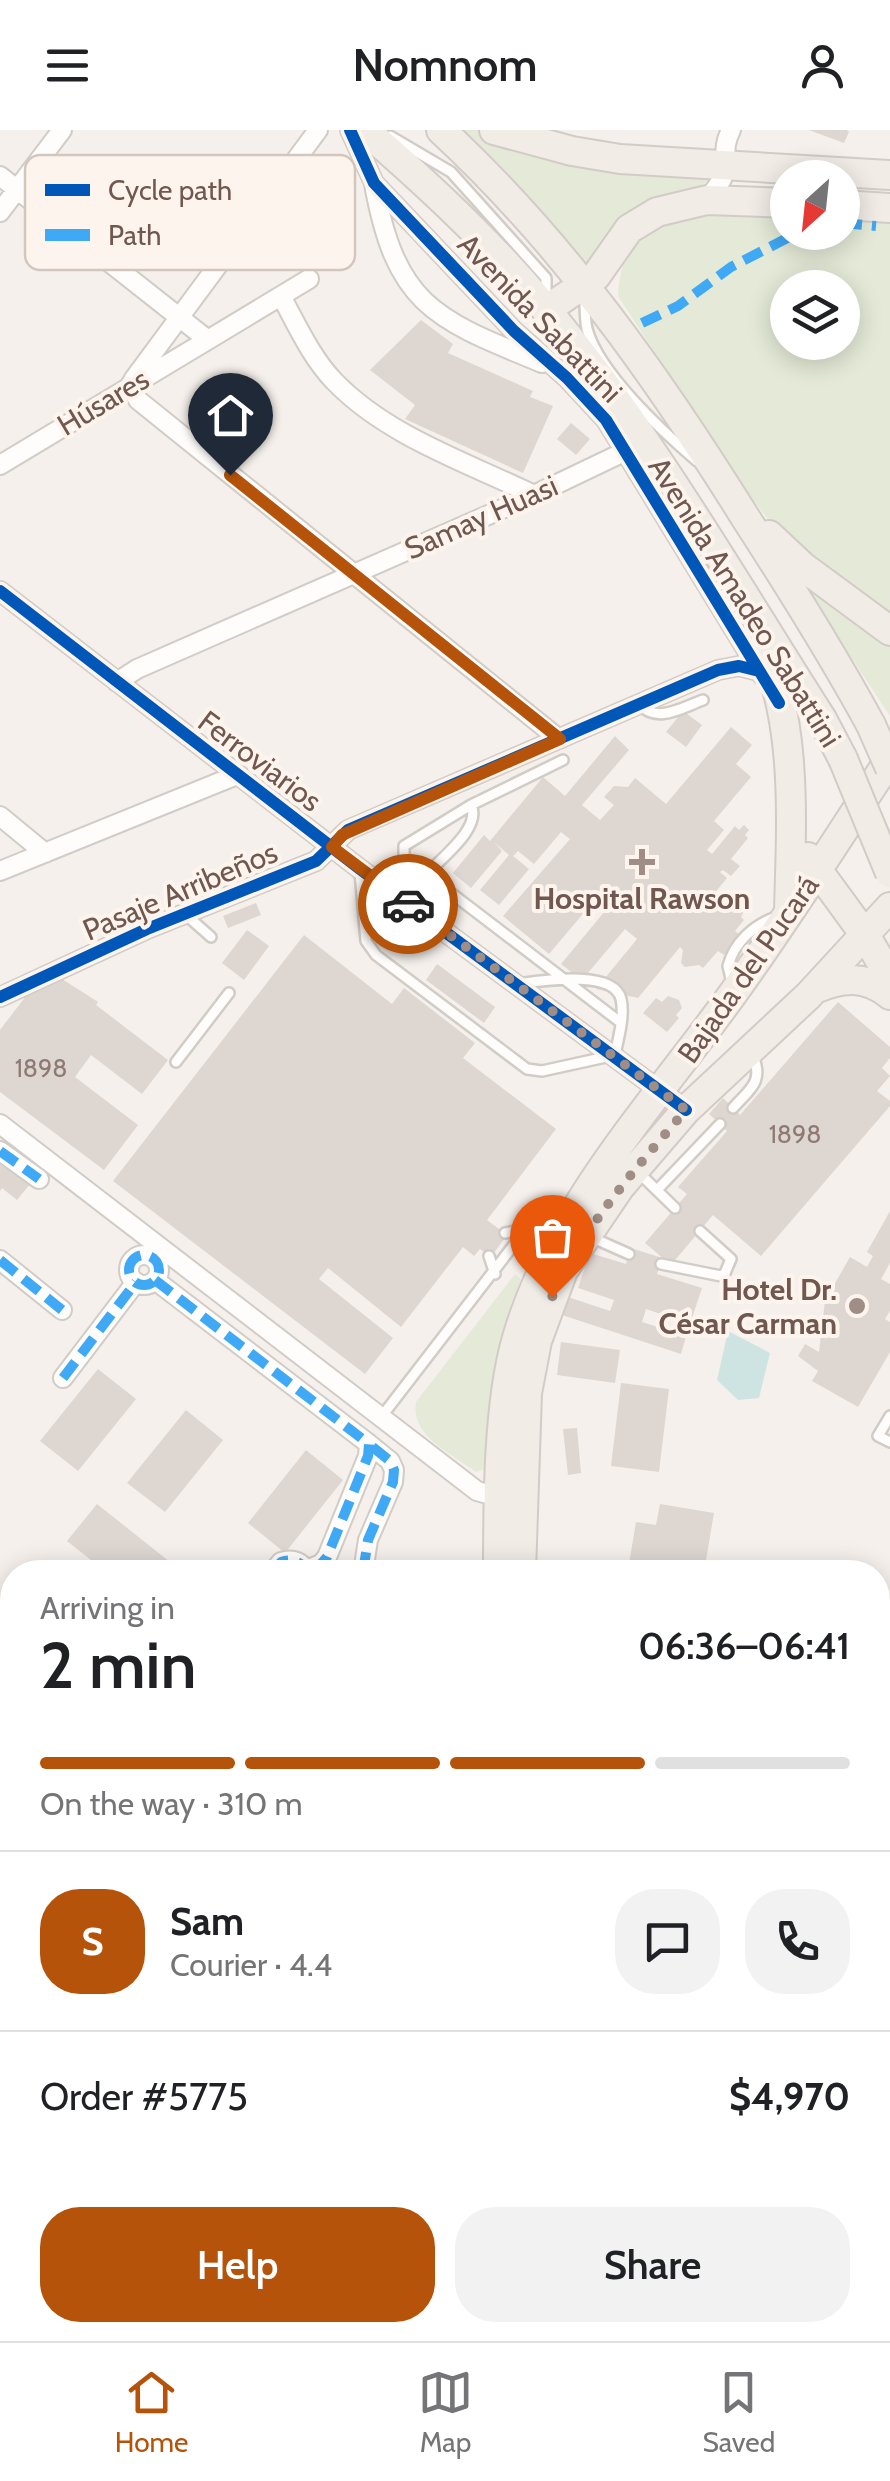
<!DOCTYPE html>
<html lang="en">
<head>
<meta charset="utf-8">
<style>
  :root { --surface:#fff; --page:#f2f2f2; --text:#202124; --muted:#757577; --line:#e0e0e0; --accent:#b45309 }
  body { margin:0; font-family:Cabin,sans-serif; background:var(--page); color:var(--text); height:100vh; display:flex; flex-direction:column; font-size:38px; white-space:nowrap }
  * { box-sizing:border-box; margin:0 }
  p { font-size:32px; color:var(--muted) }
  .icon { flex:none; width:55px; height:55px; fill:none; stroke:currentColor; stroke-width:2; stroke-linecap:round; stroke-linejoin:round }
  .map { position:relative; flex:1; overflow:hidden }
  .side { position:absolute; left:0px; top:1430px; width:890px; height:782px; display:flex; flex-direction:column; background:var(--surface); border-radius:40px 40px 0 0; box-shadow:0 5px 25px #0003 }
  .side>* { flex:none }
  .needle { width:65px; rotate:207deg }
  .controls { position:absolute; left:770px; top:30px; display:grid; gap:20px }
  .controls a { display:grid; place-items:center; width:90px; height:90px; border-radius:50%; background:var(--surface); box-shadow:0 5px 25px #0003; font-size:50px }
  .pin { position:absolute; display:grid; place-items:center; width:85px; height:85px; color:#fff; margin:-102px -42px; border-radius:50% 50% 50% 0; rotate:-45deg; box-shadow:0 0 10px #0007 }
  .pin .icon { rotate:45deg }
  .courier { position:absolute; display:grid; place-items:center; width:100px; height:100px; margin:-50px; border:8px solid #b45309; border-radius:50%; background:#fff; color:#222; box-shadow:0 2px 12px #0007 }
  .overview em { font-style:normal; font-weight:600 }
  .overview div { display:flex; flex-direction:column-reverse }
  .overview { display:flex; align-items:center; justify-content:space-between; height:170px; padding:0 40px }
  h1 { font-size:65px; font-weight:600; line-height:75px }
  .bar { display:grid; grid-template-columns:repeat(4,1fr); gap:15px 10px; align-content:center; height:120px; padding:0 40px }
  .bar i { height:12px; border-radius:8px; background:var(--line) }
  .bar .current { background:var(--accent) }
  .bar p { grid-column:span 4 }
  .line { display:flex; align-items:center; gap:25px; padding:0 40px; border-top:2px solid var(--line) }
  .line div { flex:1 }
  .round { display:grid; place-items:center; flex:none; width:105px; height:105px; border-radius:40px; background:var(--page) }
  .cta { display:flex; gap:20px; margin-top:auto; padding:20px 40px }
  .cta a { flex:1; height:115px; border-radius:40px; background:var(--accent); color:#fff; font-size:40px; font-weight:600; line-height:115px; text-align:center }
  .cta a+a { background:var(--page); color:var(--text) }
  header { display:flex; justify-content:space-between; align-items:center; height:130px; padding:0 40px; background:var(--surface); font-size:45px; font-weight:600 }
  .menu { display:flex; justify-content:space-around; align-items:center; height:140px; border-top:2px solid var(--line); background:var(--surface); font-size:28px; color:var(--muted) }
  .menu a { display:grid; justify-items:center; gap:5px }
  .menu .current { color:var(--accent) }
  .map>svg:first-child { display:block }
  .green { fill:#e4ead7; fill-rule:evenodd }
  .water { fill:#cee4e3 }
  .building { fill:#ded6d1 }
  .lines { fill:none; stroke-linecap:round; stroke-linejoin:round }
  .lane-casing { stroke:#d2ccc6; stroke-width:14 }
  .street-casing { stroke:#d2ccc6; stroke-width:22 }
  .secondary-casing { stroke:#d4ccc8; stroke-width:30 }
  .primary-casing { stroke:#d3cbc7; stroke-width:32 }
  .lane { stroke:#fefdfc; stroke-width:9 }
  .street { stroke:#fefdfc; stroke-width:18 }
  .secondary { stroke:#fefdfc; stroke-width:25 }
  .primary { stroke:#f1ece6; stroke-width:28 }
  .rail { stroke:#e4e2e4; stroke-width:5; stroke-dasharray:15 10; stroke-linecap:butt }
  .primary-bridge-casing { stroke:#d3cbc7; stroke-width:32; stroke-linecap:butt }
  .primary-bridge { stroke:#f1ece6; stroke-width:28 }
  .quiet { stroke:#3fa9f5; stroke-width:10; stroke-dasharray:20 10; stroke-linecap:butt }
  .cycleway-casing { stroke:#fdf5ed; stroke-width:19 }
  .cycleway { stroke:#0057b8; stroke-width:12 }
  .done { stroke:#9f8d86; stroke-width:10; stroke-dasharray:0 18 }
  .route { stroke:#b45309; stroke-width:12 }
  .poi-dot { fill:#9f8d86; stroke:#fdf5ed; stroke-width:4 }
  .labels { text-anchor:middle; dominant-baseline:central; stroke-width:8; stroke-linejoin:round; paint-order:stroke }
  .number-label { font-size:25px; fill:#8e7a72 }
  .street-label { font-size:30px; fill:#70574f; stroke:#fdf5ed }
  .poi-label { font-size:30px; font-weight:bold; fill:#70574f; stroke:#fdf5ed }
  .key { fill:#fdf5ed; stroke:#d3c6be; stroke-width:2.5 }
  .key-label { font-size:28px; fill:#70574f }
</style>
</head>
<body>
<header><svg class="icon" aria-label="menu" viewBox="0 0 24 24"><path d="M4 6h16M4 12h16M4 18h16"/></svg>Nomnom<svg class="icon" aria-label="person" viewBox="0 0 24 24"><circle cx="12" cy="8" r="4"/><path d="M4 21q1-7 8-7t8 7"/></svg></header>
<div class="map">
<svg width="890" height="2211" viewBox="0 0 890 2211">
  <rect width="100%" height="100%" fill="#f5f0eb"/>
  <path class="green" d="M453,0H477L501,11L617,42L714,46L591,139L532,75Z
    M787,82L788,102H842L843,85L890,88V486L793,420L744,359L618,166C622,67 714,83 787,82ZM788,158H842V212H788Z
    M800,450L890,513V586Z
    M515,1144L521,1149L514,1169L484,1339L476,1342C452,1324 410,1306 416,1272Z
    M0,2093L12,2099V2200H172L184,2211H27L0,2197Z"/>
  <path class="water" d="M728,1201L770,1223L759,1268L738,1270L717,1250Z"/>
  <path class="building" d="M809,0H847L849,2L844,13Z
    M421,190L453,214L448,223L533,261L530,267L553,276L523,343L405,289L415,275L370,240Z
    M571,293L590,309L576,325L557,309Z
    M683,581L702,595L686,617L666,602Z
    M731,597L752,615L736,634L751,647L714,691L724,700L707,720L712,724L735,696L739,700L744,695L749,700L745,705L748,708L731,729L740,736L731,746L723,740L720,742L727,748L703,777L710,783L721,770L724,773L733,768L739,769L745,780L741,787L744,790L735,801L740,805L724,825L718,821L703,838L699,835L685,837L681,833L683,820L680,817L638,868L596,859L637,809L625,799L582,850L561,834L605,781L593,772L549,824L503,786L570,709L561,702L534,734L518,721L513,726L529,739L499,775L480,760L509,725L494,712L502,721L471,758L453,743L484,705L490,711L543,647L565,666L615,606L629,620L582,675L600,690L614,675L604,667L614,656L628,657L635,648L666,674Z
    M256,773L261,785L228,798L223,786Z
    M247,800L269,816L244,850L222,833Z
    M304,805L392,874L404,858L440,886L475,913L463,928L556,999L487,1090L507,1105L491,1127L480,1119L474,1126L463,1117L401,1197L328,1138L319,1149L393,1208L365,1244L113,1051Z
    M437,834L495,877L484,893L426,850Z
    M62,849L98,872L96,875L168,930L142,964L91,925L75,947L138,995L104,1040L0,962V900L29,862Z
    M668,866L679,870L682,878L676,885L679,888L667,902L643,883L656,868L662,872Z
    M838,872L890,917V928L882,938L890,946L877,961L890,971V976L761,1126L713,1085L671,1135L645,1113L687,1064L678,1057L727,1001L709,984L723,968L740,985Z
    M0,1035L30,1054L17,1070L2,1058L0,1061Z
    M890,1081V1133L881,1149L890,1154V1181L885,1189L890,1192V1222L858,1277L812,1251L818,1241L798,1226L805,1214L819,1222L825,1171L850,1127L867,1137L873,1126L867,1122Z
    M631,1118L662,1128L657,1144L702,1158L690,1194L646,1179L642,1192L686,1206L681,1224L562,1185L568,1167L610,1181L614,1170L578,1158L590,1123L626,1134Z
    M561,1212L620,1220L615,1253L557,1245Z
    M98,1239L136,1269L78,1341L40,1311Z
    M621,1253L669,1259L659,1342L611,1336Z
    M186,1280L223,1310L165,1382L127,1353Z
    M577,1298L581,1343L568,1345L563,1299Z
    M306,1320L343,1350L285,1423L248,1393Z
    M97,1374L170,1432L161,1442H106L67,1411Z
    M660,1374L714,1383L704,1442L628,1440L636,1392L656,1395Z
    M12,1795V1918L0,1919V1797Z
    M878,2123L890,2128V2211H820L813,2200H878Z"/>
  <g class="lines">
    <defs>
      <path id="lane" d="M390,6L451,42L546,148V170
        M585,168C585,178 585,190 587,199C599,243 663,302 697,331
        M639,574C657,594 681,578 703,570
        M563,630L471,675L404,716V727L620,892
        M360,742L366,811L376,825L527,939L542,941L615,925C618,909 625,886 621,869C614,839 541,851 517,854
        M427,744C442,727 482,698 471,675
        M185,784L211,807
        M732,853L728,836C734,813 753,795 776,787
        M176,932L229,863
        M733,978C750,959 764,952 753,926
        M637,1041L675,1078
        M657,1060L720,994
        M505,1103L526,1099
        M593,1108L629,1124
        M489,1126L495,1144
        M661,1134L721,1146L725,1143L731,1129L700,1101
        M382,1286L526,1099L559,1093
        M890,1286L878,1306L890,1312
        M878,1789L890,1788
        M878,2066L890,2076
        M633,2200L638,2211"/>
      <path id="street" d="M350,0L374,53L514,201L567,248L606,290L762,545
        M0,46L208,210
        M374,54C396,176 435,189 542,233
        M707,70C712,63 718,56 722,49C730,32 720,21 731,0
        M0,82L62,0
        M281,166C297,195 311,227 334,251C387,306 466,332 534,365
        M133,250L318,0
        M130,255L138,270L559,609
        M0,335L309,149
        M0,461L360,739L686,980
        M117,552L137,539L534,365L626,321
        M0,686L45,723
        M0,741L237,645
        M0,867L147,799L316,731L348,700L718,540L739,536L759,541
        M0,994L477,1361L501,1368
        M0,1021L39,1049
        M129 1140a15 15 0 1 1 30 0a15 15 0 1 1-30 0Z
        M0,1130L62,1180
        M155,1150L369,1314L368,1326L327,1427L321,1434L306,1440
        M63,1248L136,1152
        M273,1442L281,1432C293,1428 302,1432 307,1442
        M363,1442L368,1410L393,1352L394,1340L390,1331L369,1314
        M0,1486L12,1496
        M0,1591L12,1584"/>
      <path id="secondary" d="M0,1617L12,1626
        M0,1756L12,1754
        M794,2200L801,2211"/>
      <path id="primary" d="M365,0C428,55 490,112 544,177C650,304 733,450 822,589L843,629
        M441,0C563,113 657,246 745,387C789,455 832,523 871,595
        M494,0L572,21L620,29L890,45
        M842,75L890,78
        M546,180L596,146L629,99L657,82L707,70L788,73
        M769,405L802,436L890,501
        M759,511C799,589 791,697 789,781
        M808,727L865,805L890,847
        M815,859C842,847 866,845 890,865
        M498,1442C498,1375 498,1272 517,1208C554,1080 652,975 729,869C786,791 837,709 890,629
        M521,1442L527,1263L537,1211L563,1141L620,1057L686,980L808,866L890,777
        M0,1995L12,2001
        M0,2197L27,2211
        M271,2200L278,2211
        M302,2200L311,2211
        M511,2200L514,2211"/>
    </defs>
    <use href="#lane" class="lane-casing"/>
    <use href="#street" class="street-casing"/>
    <use href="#secondary" class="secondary-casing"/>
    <use href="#primary" class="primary-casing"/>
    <use href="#lane" class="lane"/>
    <use href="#street" class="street"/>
    <use href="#secondary" class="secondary"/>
    <use href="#primary" class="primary"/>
    <path class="rail" d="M0,1558L12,1568
      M728,2200L736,2211"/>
    <defs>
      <path id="primary-bridge" d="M871,595L890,638
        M843,629L890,743"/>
    </defs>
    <use href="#primary-bridge" class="primary-bridge-casing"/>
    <use href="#primary-bridge" class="primary-bridge"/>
    <path class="quiet" d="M842,93L876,96
      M642,193L678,176L731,137L799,102
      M0,1021L39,1049
      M129 1140a15 15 0 1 1 30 0a15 15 0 1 1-30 0Z
      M0,1130L62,1180
      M155,1150L369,1314L368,1326L327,1427L321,1434L306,1440
      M63,1248L136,1152
      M273,1442L281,1432C293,1428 302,1432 307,1442
      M363,1442L368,1410L393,1352L394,1340L390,1331L369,1314"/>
    <defs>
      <path id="cycleway" d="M350,0L374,53L514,201L567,248L606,290L779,573
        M0,461L360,739L686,980
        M0,867L147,799L316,731L348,700L718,540L739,536L759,541"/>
    </defs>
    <use href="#cycleway" class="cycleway-casing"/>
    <use href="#cycleway" class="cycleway"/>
  </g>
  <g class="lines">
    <path class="done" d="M408,774L686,980C636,1038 584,1096 552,1167"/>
    <path class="route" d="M230,345L560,609L342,705L332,717L408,774"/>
  </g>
  <g class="poi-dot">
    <path d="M637 717h10v10h10v10h-10v10h-10v-10h-10v-10h10z"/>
    <circle cx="857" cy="1176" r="10"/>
  </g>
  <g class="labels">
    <g class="number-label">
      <text x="41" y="938">1898</text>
      <text x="795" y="1004">1898</text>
    </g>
    <g class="street-label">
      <text transform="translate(540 188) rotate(46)">Avenida Sabattini</text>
      <text transform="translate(103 272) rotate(-31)">Húsares</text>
      <text transform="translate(481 387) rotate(-24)">Samay Huasi</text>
      <text transform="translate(745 472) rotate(58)">Avenida Amadeo Sabattini</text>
      <text transform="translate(260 631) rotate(37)">Ferroviarios</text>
      <text transform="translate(180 761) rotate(-23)">Pasaje Arribeños</text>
      <text transform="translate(748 839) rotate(-55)">Bajada del Pucará</text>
    </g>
    <g class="poi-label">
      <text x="642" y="768">Hospital Rawson</text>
      <text x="837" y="1159" text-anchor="end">Hotel Dr.<tspan x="837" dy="34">César Carman</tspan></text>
    </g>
  </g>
  <rect x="25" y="25" width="330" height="115" rx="15" class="key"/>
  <rect x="45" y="54" width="45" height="12" fill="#0057b8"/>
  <rect x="45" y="99" width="45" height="12" fill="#3fa9f5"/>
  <g class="key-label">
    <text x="108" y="70">Cycle path</text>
    <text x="108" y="115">Path</text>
  </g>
</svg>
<div class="controls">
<a><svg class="needle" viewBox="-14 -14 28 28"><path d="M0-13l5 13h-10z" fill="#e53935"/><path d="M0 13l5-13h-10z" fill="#757577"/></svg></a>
<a><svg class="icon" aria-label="layers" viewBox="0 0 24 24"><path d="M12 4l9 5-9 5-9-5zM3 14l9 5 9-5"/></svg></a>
</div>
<div class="pin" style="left:552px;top:1167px;background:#ea580c"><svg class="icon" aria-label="bag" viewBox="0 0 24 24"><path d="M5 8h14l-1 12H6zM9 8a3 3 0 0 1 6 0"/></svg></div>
<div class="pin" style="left:230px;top:345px;background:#1f2937"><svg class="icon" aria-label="home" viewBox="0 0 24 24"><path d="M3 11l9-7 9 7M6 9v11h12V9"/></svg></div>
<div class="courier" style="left:408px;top:774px"><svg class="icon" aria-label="car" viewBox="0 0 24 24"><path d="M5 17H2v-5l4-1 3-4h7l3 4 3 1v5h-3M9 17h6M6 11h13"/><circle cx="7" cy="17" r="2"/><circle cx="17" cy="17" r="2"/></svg></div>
<section class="side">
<div class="overview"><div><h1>2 min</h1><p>Arriving in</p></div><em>06:36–06:41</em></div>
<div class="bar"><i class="current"></i><i class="current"></i><i class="current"></i><i></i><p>On the way · 310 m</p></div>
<div class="line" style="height:180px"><b class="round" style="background:var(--accent);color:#fff">S</b><div><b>Sam</b><p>Courier · 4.4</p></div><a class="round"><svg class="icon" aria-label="chat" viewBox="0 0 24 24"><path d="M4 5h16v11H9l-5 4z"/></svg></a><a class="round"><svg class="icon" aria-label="phone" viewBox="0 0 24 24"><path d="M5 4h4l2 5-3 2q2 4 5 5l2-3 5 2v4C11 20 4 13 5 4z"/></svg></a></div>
<div class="line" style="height:130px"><div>Order #5775</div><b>$4,970</b></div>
<div class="cta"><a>Help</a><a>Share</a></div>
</section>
</div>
<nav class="menu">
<a class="current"><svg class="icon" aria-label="home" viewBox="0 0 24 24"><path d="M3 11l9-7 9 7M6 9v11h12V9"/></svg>Home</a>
<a><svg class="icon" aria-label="map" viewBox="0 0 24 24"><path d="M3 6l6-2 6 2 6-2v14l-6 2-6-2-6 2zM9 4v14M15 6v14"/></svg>Map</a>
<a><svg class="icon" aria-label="saved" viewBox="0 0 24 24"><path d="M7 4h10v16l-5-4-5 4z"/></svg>Saved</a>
</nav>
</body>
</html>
